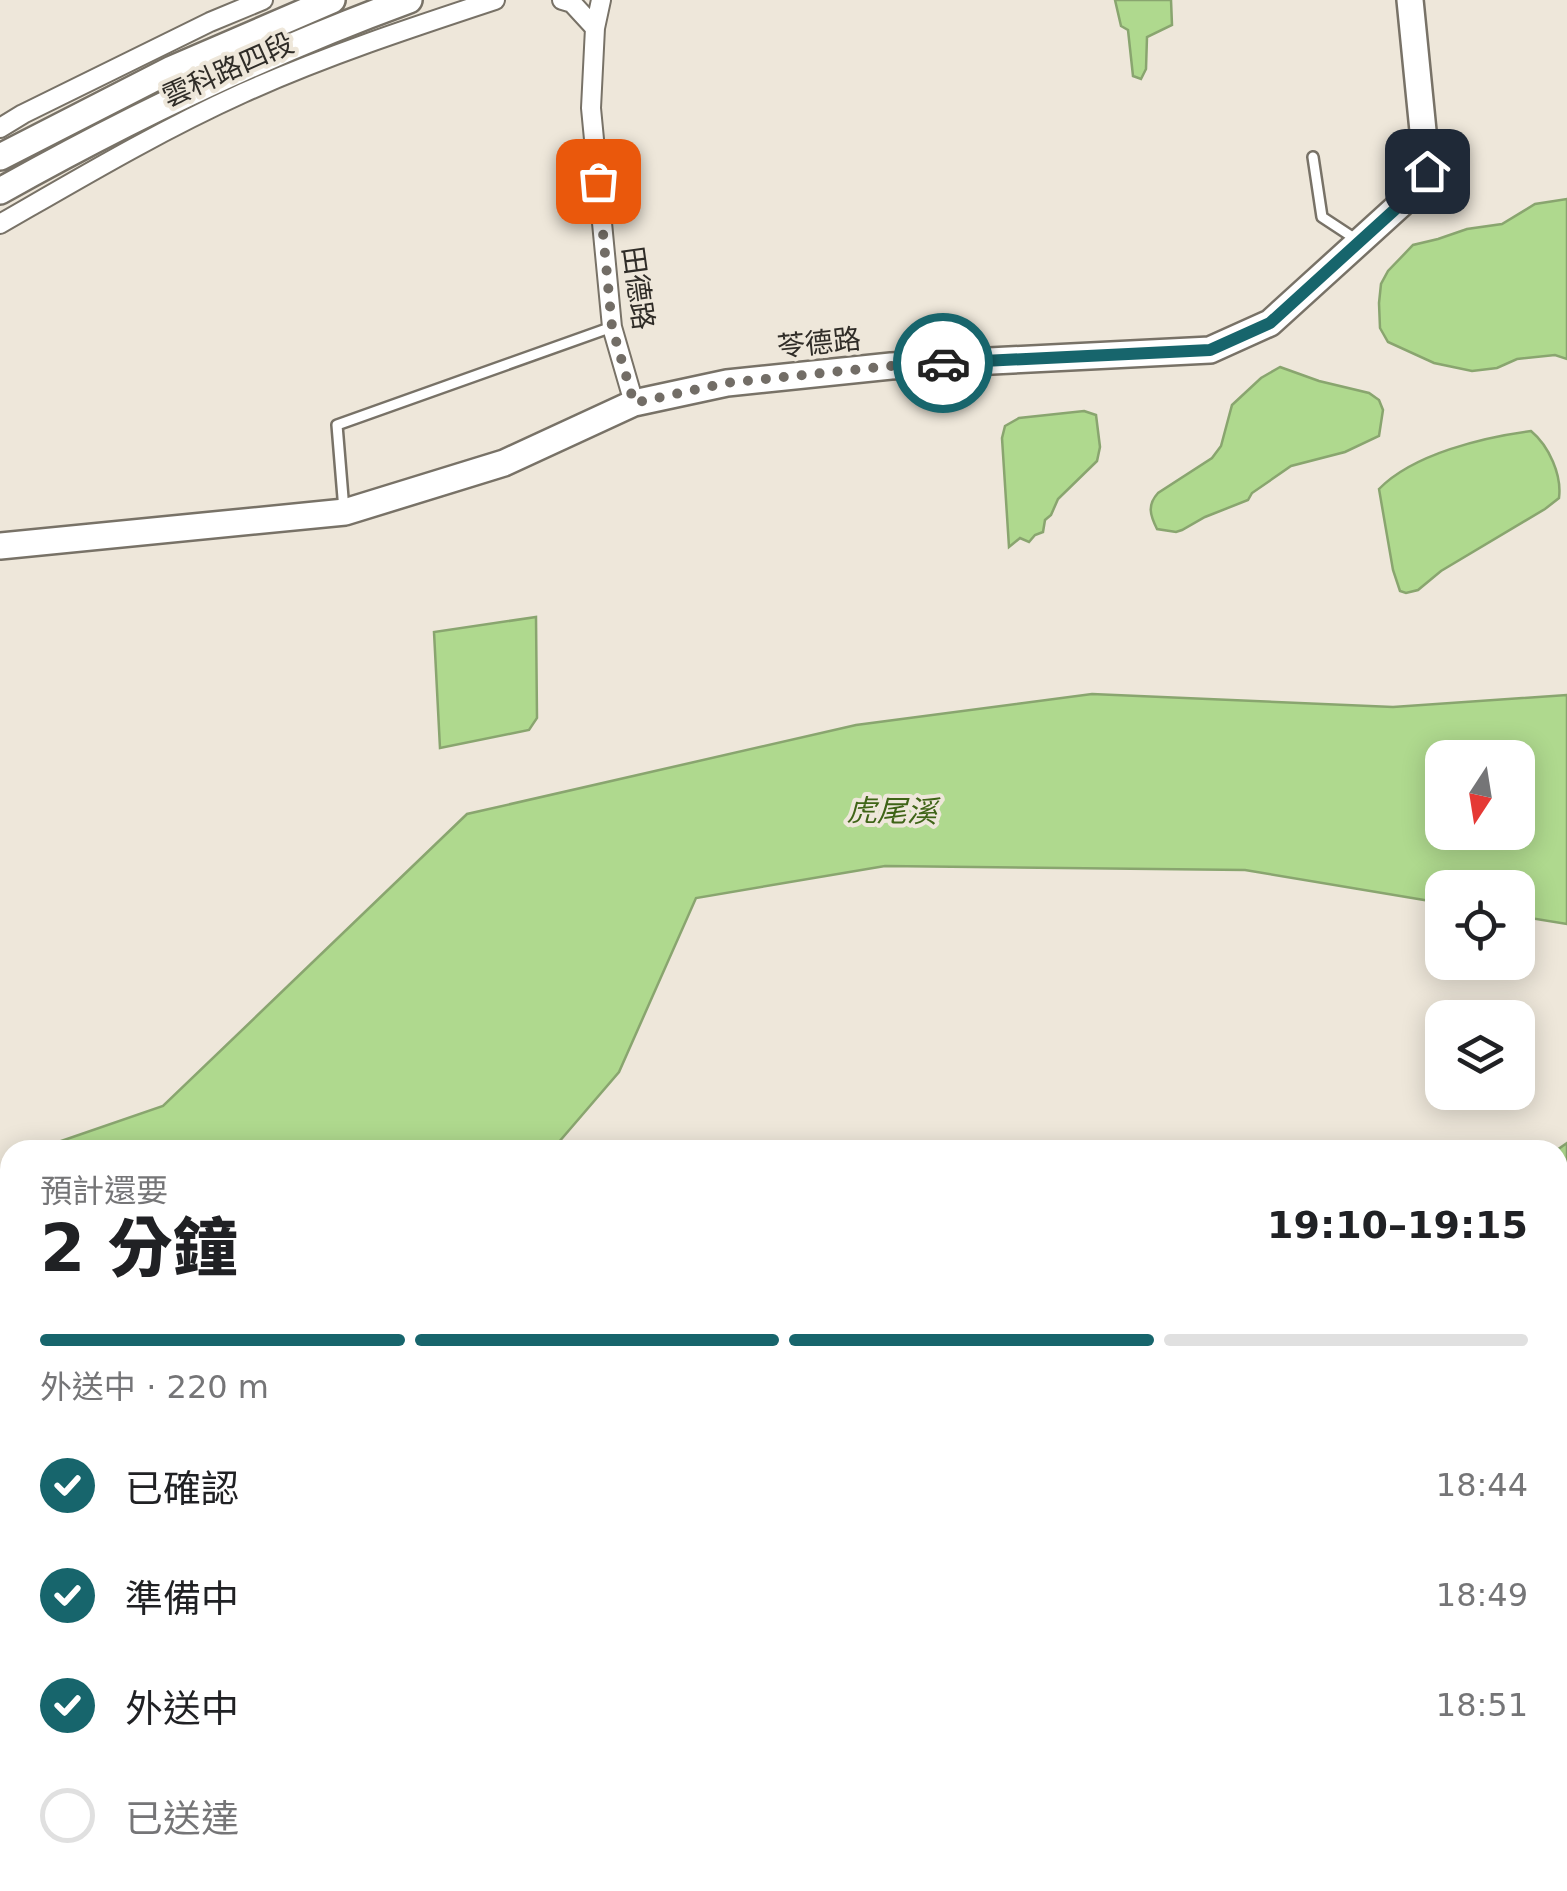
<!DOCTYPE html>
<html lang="zh-TW">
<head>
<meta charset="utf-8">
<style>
  :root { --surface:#fff; --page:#f2f2f2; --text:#202124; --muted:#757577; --line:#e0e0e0; --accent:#17656c }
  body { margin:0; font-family:"DejaVu Sans","Noto Sans TC",sans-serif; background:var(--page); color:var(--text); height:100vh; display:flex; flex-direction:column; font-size:38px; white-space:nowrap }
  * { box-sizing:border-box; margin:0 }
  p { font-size:32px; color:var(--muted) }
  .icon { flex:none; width:55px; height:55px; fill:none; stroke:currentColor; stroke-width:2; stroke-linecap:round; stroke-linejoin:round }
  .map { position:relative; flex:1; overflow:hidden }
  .sheet { position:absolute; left:0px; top:1140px; width:1568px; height:752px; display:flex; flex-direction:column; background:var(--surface); border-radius:30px 30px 0 0; box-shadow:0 5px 25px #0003 }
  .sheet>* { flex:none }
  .needle { width:65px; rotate:192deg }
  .fabs { position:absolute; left:1425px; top:740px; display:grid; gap:20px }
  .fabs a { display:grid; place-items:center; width:110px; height:110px; border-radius:20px; background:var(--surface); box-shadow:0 5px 25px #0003; font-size:50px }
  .pin { position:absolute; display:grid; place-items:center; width:85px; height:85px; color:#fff; margin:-42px; border-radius:20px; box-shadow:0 5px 15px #0006 }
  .courier { position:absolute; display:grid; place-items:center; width:100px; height:100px; margin:-50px; border:8px solid #17656c; border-radius:50%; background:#fff; color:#222; box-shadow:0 2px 12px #0007 }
  .head em { font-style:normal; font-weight:800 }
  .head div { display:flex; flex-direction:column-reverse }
  .head { display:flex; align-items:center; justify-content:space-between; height:170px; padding:0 40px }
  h1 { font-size:65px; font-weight:800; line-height:75px }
  .bar { display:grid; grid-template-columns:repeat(4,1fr); gap:15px 10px; align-content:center; height:120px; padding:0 40px }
  .bar i { height:12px; border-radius:8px; background:var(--line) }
  .bar .on { background:var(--accent) }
  .bar p { grid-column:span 4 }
  ol { padding:0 40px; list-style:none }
  li { display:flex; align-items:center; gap:30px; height:110px }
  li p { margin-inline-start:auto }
  li .icon { padding:10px; border-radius:50%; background:var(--accent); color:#fff; stroke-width:4 }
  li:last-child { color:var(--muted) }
  li i { width:55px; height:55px; border:5px solid var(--line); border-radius:50% }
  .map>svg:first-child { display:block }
  .water { fill:#afd98e; stroke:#89a56f; stroke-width:2.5; fill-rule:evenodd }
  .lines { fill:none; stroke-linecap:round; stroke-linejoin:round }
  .lane-casing { stroke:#787267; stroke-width:14 }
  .street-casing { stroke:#787267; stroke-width:22 }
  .secondary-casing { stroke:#787267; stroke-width:30 }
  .path { stroke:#969188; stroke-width:2.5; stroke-dasharray:10 5; stroke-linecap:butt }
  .lane { stroke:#fff; stroke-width:9 }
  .street { stroke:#fff; stroke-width:18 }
  .secondary { stroke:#fff; stroke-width:25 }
  .done { stroke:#726d66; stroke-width:10; stroke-dasharray:0 18 }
  .route { stroke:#17656c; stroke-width:12 }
  .labels { text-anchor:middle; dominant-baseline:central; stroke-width:8; stroke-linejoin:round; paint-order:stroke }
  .street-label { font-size:28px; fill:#2f2c27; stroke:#eee7da }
  .water-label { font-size:30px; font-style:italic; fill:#3f6417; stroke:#eee7da }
</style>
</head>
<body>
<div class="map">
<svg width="1567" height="1891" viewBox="0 0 1567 1891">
  <rect width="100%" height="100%" fill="#eee7da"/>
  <path class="water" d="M1115,0H1171L1172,25L1147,37L1146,69L1141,79L1133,76L1128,30L1121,26Z
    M1567,199V359L1555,355L1517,359L1497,368L1472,371L1434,363L1388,342L1380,328L1379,303L1381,284L1388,271L1413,245L1438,239L1467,229L1502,224L1535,204Z
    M1280,367L1319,381L1369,393L1379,400L1383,410L1379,436L1345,452L1291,466L1252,493L1248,500L1205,517L1182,530L1176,532L1157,529C1150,515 1147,505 1158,493L1212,458L1221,446L1232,405L1261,378Z
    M1084,411L1096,415L1100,447L1097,461L1058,499L1051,515L1045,520L1043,532L1035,535L1029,542L1020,538L1009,547L1002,438L1005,426L1019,418Z
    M1531,431C1549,446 1562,475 1559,498L1545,509L1441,571L1418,590L1406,593L1400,591L1393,570L1379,489C1413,454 1484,437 1531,431Z
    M536,617L537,718L529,730L440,748L434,632Z
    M1092,694L1393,707L1567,695V924L1518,916V888H1442V903L1245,870L885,866L696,898L619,1072L552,1150H35L163,1106L467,814L856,725ZM1442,758H1518V832H1442Z
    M1567,1143V1234L1558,1238L1557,1150Z
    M10,1172V1556L0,1563V1181Z
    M918,1883V1882L1046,1883L1042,1891H905Z"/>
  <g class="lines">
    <defs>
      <path id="lane" d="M1313,157L1322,217L1357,240
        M344,510L337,425L612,327
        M1558,1278L1567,1273
        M482,1882L483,1891
        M1149,1882L1167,1891
        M76,1891L102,1882"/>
      <path id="street" d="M562,0L572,3L595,28
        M601,0L595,28L591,108L612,327L634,403
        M0,128L23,114L210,22L263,0
        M0,224C80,178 159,131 243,93C325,56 410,28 495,0"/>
      <path id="secondary" d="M0,157L172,69L332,0
        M0,191C132,117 267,52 409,0
        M0,546L345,512L504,463L634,403L727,383L891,366L1210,350L1270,323L1423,184L1427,171L1410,0"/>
    </defs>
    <use href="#lane" class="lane-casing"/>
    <use href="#street" class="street-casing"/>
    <use href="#secondary" class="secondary-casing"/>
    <path class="path" d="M1558,1715L1567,1720
      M166,1891L192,1882"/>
    <use href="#lane" class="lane"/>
    <use href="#street" class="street"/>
    <use href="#secondary" class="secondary"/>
  </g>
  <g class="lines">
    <path class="done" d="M598,181L612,327L634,403L726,383L891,366L943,363"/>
    <path class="route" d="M943,363L1210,350L1270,323L1423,184L1427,171"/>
  </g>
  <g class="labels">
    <g class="street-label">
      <text transform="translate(228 70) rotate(-24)">雲科路四段</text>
      <text transform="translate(638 288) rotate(82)">田德路</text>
      <text transform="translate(819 343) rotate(-6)">苓德路</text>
    </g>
    <g class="water-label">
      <text transform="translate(892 811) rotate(1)">虎尾溪</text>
    </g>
  </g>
</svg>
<div class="fabs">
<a><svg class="needle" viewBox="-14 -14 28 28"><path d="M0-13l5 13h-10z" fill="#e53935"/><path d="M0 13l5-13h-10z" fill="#757577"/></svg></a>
<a><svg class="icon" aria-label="locate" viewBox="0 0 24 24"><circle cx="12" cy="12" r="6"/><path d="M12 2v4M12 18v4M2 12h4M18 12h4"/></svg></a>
<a><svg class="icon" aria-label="layers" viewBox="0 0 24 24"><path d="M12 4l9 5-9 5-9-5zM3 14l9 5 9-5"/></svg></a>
</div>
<div class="pin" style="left:598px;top:181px;background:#ea580c"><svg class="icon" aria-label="bag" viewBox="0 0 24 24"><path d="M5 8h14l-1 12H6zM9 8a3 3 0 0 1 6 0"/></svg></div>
<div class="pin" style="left:1427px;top:171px;background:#1f2937"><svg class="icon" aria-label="home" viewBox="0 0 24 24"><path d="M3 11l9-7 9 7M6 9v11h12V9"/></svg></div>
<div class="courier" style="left:943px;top:363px"><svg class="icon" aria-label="car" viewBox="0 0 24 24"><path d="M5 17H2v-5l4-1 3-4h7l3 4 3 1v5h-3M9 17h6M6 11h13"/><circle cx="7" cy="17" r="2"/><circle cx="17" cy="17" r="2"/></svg></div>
<section class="sheet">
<div class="head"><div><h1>2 分鐘</h1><p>預計還要</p></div><em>19:10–19:15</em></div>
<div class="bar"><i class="on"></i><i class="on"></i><i class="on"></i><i></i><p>外送中 · 220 m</p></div>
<ol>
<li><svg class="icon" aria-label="check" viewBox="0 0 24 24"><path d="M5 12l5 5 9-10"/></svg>已確認<p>18:44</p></li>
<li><svg class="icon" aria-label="check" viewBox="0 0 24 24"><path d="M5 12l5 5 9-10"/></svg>準備中<p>18:49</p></li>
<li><svg class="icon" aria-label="check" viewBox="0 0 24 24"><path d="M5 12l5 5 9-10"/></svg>外送中<p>18:51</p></li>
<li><i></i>已送達</li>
</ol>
</section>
</div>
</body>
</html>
